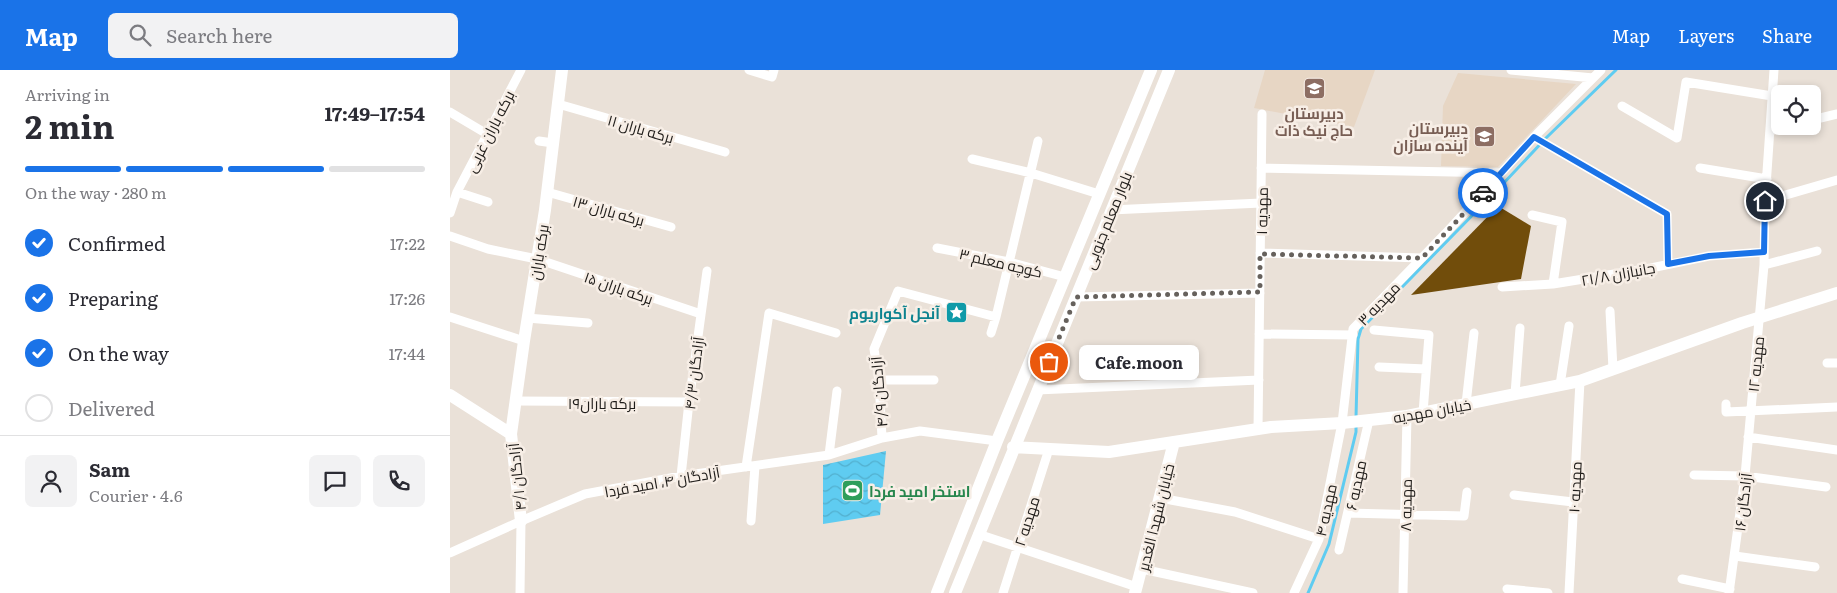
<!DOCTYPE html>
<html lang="en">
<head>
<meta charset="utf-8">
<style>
  :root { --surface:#fff; --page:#f2f2f3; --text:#2b2b33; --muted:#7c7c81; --line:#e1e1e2; --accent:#1a73e8 }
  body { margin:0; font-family:Literata,Cairo,serif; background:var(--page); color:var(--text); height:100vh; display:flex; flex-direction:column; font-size:19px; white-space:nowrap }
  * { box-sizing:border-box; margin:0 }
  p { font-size:16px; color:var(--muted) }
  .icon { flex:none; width:28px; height:28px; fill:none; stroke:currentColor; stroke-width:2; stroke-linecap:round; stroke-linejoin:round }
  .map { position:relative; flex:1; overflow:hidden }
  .side { display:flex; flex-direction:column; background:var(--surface); width:450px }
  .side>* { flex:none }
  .fabs { position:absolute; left:1321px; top:15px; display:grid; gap:10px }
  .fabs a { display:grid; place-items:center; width:50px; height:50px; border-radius:8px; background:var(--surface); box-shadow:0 2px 8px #0003; font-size:25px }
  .pin { position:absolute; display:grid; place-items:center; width:42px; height:42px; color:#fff; margin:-21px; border:2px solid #fff; border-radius:50%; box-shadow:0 1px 5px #0007 }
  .courier { position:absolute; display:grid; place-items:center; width:50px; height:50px; margin:-25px; border:4px solid #1a73e8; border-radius:50%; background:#fff; color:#222; box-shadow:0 1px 6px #0007 }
  .bubble { position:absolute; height:35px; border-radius:8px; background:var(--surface); box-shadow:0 2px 8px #0003; font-size:16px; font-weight:700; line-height:35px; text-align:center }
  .summary em { font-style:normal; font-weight:700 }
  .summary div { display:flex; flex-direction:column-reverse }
  .summary { display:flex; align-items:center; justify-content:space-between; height:85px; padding:0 25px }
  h1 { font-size:32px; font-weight:700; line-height:38px }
  .bar { display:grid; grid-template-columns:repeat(4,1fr); gap:8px 5px; align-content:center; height:60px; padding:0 25px }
  .bar i { height:6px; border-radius:4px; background:var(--line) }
  .bar .active { background:var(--accent) }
  .bar p { grid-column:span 4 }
  .line { display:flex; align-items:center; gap:12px; padding:0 25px; border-top:1px solid var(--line) }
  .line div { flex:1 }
  .round { display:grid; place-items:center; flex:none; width:52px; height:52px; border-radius:8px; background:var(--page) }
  ol { padding:0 25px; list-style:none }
  li { display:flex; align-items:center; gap:15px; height:55px }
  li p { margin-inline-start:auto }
  li .icon { padding:5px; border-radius:50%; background:var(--accent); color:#fff; stroke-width:4 }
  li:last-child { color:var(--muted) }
  li i { width:28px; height:28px; border:2px solid var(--line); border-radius:50% }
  header { display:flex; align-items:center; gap:30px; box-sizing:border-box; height:70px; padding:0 25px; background:var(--accent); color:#fff }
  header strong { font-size:24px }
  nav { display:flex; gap:28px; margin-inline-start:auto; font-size:18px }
  .search { width:350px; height:45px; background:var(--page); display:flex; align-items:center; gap:12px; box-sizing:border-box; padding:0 18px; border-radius:8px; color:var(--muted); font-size:19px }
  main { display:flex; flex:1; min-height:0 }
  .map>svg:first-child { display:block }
  .education { fill:#e7d6c4 }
  .water { fill:url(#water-waves) }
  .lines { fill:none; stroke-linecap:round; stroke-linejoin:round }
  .stream { stroke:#5fccf1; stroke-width:3 }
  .building { fill:#714d0b }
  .street { stroke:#fff; stroke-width:9 }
  .secondary { stroke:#fff; stroke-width:12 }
  .done { stroke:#66615c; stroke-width:5; stroke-dasharray:0 9 }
  .route { stroke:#1a73e8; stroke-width:6 }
  .labels { text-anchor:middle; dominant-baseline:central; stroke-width:5; stroke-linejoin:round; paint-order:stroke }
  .education-label { font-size:15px; font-weight:bold; fill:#785e54; stroke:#f7eee6 }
  .street-label { font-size:15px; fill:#1f1c19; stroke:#f7eee6 }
  .culture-label { font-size:15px; font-weight:bold; fill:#0d838f; stroke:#f7eee6; text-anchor:end }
  .leisure-label { font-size:15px; font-weight:bold; fill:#27864d; stroke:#f7eee6; text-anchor:start }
</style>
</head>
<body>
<header>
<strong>Map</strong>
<div class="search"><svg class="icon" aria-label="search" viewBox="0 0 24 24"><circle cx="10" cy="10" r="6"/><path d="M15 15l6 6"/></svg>Search here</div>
<nav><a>Map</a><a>Layers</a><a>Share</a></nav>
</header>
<main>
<section class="side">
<div class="summary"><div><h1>2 min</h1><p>Arriving in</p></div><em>17:49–17:54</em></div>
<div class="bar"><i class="active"></i><i class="active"></i><i class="active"></i><i></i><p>On the way · 280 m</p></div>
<ol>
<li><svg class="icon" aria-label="check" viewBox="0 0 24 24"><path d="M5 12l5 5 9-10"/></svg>Confirmed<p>17:22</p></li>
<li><svg class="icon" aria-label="check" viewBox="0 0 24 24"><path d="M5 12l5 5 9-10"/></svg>Preparing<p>17:26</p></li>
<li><svg class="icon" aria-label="check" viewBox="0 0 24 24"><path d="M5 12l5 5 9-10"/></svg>On the way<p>17:44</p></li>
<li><i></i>Delivered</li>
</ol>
<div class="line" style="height:90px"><a class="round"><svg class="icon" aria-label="person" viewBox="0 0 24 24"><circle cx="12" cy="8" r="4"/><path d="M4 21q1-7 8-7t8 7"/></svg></a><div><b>Sam</b><p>Courier · 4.6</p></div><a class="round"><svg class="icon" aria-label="chat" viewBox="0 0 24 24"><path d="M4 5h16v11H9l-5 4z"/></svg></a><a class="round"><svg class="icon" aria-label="phone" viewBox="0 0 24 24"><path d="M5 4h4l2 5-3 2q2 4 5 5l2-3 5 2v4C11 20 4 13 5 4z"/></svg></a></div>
</section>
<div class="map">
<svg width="1387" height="523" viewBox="0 0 1387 523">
  <defs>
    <pattern id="water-waves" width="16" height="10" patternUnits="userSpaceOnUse" patternTransform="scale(1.25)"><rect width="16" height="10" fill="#5fccf1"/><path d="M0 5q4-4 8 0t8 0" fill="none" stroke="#52afce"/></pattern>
  </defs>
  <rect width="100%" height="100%" fill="#eae1d8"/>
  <path class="education" d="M815,0H925L904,57L804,38Z
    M1008,3L1126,14L1048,97L991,96L993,36Z"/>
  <path class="water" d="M436,381L430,445L373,454V395Z"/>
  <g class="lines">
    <path class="stream" d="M906,347L908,269L911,259L1051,116L1096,68L1166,0
      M858,523L879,474L906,362V354"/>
  </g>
  <path class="building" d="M1048,136L1081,156L1071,209L961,225Z"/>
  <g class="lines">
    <path class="street" d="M299,0L322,7L324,0
      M1061,0L1143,8
      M108,34L275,82
      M1172,36L1227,68L1236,12L1322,26
      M0,42L37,64
      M1362,50L1387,44
      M1320,61L1339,56
      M1084,67L1217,144L1218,194
      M89,71L103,73
      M522,89L581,103L649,124
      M811,98L1051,103
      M1250,98L1317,109
      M7,122L38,132
      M97,122L221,157
      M1315,131L1387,110
      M661,140L811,133
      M0,143L7,122L71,0
      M1082,145L1112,152L1103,214
      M0,166L38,179L87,189L251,244
      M487,178L559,192L615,207
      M810,183L972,188
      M1314,195L1367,181
      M1052,217L1103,214L1201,198L1259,186L1314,182
      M626,227L810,223
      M1160,241L1163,299
      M0,247L74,271
      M77,248L138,253
      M924,260L979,265L973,343
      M541,263L546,247
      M809,264L903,265
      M1377,293H1387
      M929,297L976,299
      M429,310H484
      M1110,315L1119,256
      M587,320L809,310
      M1065,324L1070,258
      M65,331L239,332
      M1016,334L1024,263
      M1276,334V342L1387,337
      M808,359L812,44
      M1298,367L1387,380
      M432,368L429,310L424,279L448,221L546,247L588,71
      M379,385L387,321
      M296,397L319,243L386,263
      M1244,405L1295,406L1376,417
      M231,406L239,332L257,201
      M1064,425L1123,432
      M710,428L785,442L869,469
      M898,443L1014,446L1017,422
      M301,451L305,396
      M528,464L687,517
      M889,480L919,350
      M0,483L71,451L135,424L231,406L379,385L432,368L470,361L547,371
      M1285,486L1365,497
      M692,499L803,523
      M1232,509L1280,519
      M1057,519L1098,523
      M70,523L71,451
      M553,523L599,379
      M844,523L869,469L892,353L903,259L995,164L1087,64L1151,0
      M953,523L957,346
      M1119,523L1130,311
      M1279,523L1295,406L1314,195L1315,131L1324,0"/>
    <path class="secondary" d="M0,325L61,364
      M563,377L659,382L821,357L892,353L957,346L1130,311L1292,253L1387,223
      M71,451L61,364L74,271L95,140L112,0
      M487,523L547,371L701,0
      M505,523L719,0
      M685,523L724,372"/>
  </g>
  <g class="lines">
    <path class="done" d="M599,292L626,227L810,222V184L972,188L1033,123"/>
    <path class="route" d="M1033,123L1084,67L1217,144L1218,194L1259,186L1314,182L1315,131"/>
  </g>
  <defs>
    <symbol id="school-square" viewBox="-11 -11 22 22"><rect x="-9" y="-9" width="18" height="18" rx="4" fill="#8d6e63" stroke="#f7eee6"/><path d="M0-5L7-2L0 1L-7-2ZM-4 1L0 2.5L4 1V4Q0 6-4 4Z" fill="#fff"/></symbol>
    <symbol id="sight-square" viewBox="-11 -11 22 22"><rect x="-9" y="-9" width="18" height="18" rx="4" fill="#0f9aa8" stroke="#f7eee6"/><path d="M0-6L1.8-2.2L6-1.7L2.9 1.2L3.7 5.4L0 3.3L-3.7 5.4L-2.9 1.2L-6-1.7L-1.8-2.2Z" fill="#fff"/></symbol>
    <symbol id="stadium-square" viewBox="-11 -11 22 22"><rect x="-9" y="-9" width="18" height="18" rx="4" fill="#2e9e5b" stroke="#f7eee6"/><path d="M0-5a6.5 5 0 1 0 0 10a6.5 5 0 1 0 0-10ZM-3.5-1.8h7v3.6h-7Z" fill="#fff"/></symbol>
  </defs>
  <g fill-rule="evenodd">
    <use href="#school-square" x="852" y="6" width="25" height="25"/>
    <use href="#school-square" x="1022" y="54" width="25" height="25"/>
    <use href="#sight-square" x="494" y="230" width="25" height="25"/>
    <use href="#stadium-square" x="390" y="408" width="25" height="25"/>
  </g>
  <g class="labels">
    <g class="education-label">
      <text x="864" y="42">دبیرستان<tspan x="864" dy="17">حاج نیک ذات</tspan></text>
      <text x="1018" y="57" text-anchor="end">دبیرستان<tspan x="1018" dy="17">آینده سازان</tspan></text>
    </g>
    <g class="street-label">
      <text transform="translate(191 58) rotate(16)">برکه باران ۱۱</text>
      <text transform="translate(39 61) rotate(-63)">برکه باران غربی</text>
      <text transform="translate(159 140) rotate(16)">برکه باران ۱۳</text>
      <text transform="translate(811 141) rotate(-89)">مهدیه ۱</text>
      <text transform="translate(657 150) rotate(-68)">بلوار معلم جنوبی</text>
      <text transform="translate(88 182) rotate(-81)">برکه باران</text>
      <text transform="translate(551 192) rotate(13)">کوچه معلم ۳</text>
      <text transform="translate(1168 203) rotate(-10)">جانبازان ۲۱/۸</text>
      <text transform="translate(169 217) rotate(19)">برکه باران ۱۵</text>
      <text transform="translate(928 233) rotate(-46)">مهدیه ۳</text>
      <text transform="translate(1305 294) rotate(-84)">مهدیه ۱۲</text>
      <text transform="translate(243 303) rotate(-83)">آزادگان ۴/۳</text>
      <text transform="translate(428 322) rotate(-95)">آزادگان ۴/۹</text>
      <text x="152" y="332">برکه باران۱۹</text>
      <text transform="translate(982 340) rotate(-10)">خیابان مهدیه</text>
      <text transform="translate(66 407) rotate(-96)">آزادگان ۴/۱</text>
      <text transform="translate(212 411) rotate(-10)">آزادگان ۴، امید فردا</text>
      <text transform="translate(905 415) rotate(-78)">مهدیه ۶</text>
      <text transform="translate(1124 417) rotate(-87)">مهدیه ۱۰</text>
      <text transform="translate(1292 432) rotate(-83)">آزادگان ۱۶</text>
      <text transform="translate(955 435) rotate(-89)">مهدیه ۸</text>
      <text transform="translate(875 440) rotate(-78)">مهدیه ۴</text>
      <text transform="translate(705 447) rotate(-76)">خیابان شهدا الغدیر</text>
      <text transform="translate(576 451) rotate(-72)">مهدیه ۲</text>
    </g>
    <g class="culture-label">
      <text x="490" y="242">آنجل آکواریوم</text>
    </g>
    <g class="leisure-label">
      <text x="419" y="420">استخر امید فردا</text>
    </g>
  </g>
</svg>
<div class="fabs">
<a><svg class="icon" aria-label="locate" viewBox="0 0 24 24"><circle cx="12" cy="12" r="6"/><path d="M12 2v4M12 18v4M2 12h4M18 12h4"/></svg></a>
</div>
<div class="pin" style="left:599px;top:292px;background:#ea580c"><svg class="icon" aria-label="bag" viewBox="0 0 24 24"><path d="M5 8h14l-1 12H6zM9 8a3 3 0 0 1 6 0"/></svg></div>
<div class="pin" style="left:1315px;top:131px;background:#1f2937"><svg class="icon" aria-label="home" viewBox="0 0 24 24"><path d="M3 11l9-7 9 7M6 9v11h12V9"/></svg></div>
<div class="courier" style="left:1033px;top:123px"><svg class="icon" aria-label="car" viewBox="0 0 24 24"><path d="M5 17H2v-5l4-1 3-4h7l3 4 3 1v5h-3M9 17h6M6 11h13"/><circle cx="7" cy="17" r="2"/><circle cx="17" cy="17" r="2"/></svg></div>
<div class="bubble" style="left:629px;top:275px;width:120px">Cafe.moon</div>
</div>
</main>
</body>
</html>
